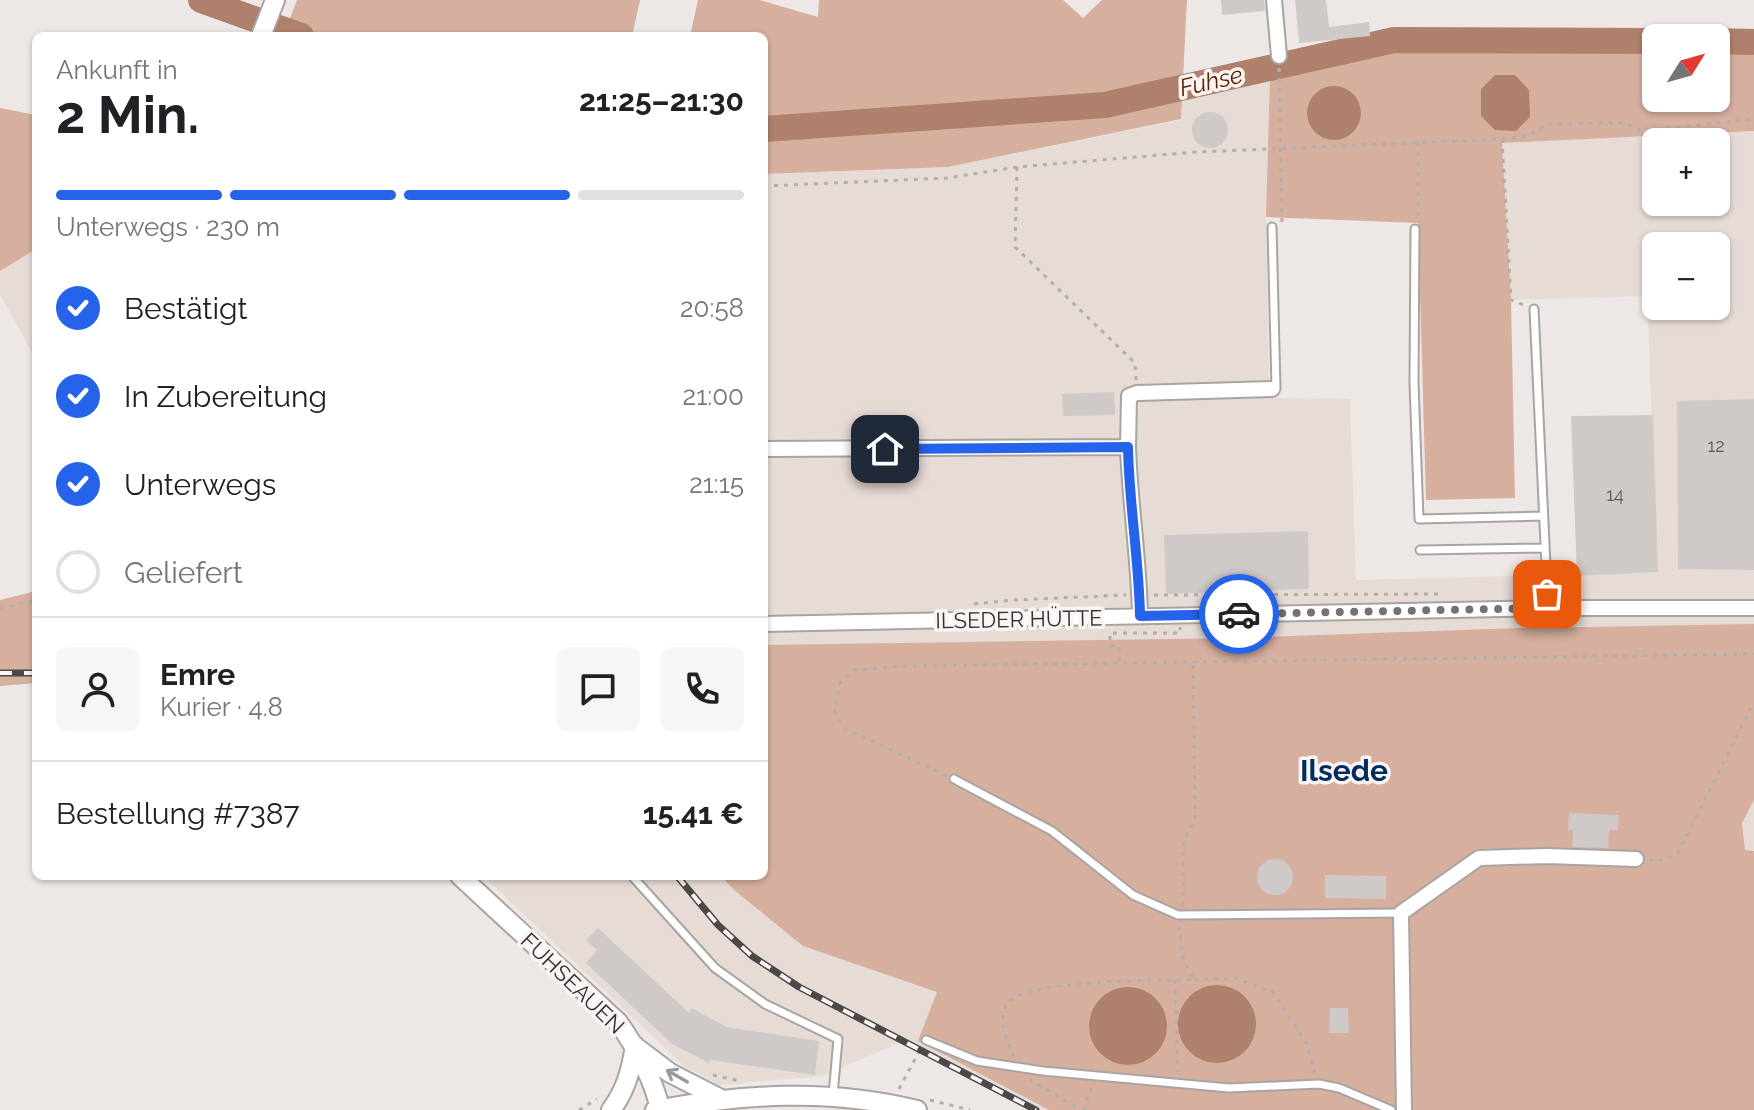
<!DOCTYPE html>
<html lang="de">
<head>
<meta charset="utf-8">
<style>
  :root { --surface:#fff; --page:#f6f6f6; --text:#202124; --muted:#757577; --line:#e0e0e0; --accent:#2563eb }
  body { margin:0; font-family:Raleway,sans-serif; background:var(--page); color:var(--text); height:100vh; display:flex; flex-direction:column; font-size:30px; white-space:nowrap }
  * { box-sizing:border-box; margin:0 }
  p { font-size:26px; color:var(--muted) }
  .icon { flex:none; width:44px; height:44px; fill:none; stroke:currentColor; stroke-width:2; stroke-linecap:round; stroke-linejoin:round }
  .map { position:relative; flex:1; overflow:hidden }
  .side { position:absolute; left:32px; top:32px; width:736px; height:848px; display:flex; flex-direction:column; background:var(--surface); border-radius:12px; box-shadow:0 2px 6px #0004 }
  .side>* { flex:none }
  .needle { width:52px; rotate:53deg }
  .controls { position:absolute; left:1642px; top:24px; display:grid; gap:16px }
  .controls a { display:grid; place-items:center; width:88px; height:88px; border-radius:12px; background:var(--surface); box-shadow:0 2px 6px #0004; font-size:40px }
  .pin { position:absolute; display:grid; place-items:center; width:68px; height:68px; color:#fff; margin:-34px; border-radius:16px; box-shadow:0 4px 12px #0006 }
  .courier { position:absolute; display:grid; place-items:center; width:80px; height:80px; margin:-40px; border:6px solid #2563eb; border-radius:50%; background:#fff; color:#222; box-shadow:0 2px 10px #0007 }
  .summary em { font-style:normal; font-weight:700 }
  .summary div { display:flex; flex-direction:column-reverse }
  .summary { display:flex; align-items:center; justify-content:space-between; height:136px; padding:0 24px }
  h1 { font-size:52px; font-weight:700; line-height:60px }
  .bar { display:grid; grid-template-columns:repeat(4,1fr); gap:12px 8px; align-content:center; height:96px; padding:0 24px }
  .bar i { height:10px; border-radius:6px; background:var(--line) }
  .bar .current { background:var(--accent) }
  .bar p { grid-column:span 4 }
  .line { display:flex; align-items:center; gap:20px; padding:0 24px; border-top:2px solid var(--line) }
  .line div { flex:1 }
  .round { display:grid; place-items:center; flex:none; width:84px; height:84px; border-radius:12px; background:var(--page) }
  ol { padding:0 24px; list-style:none }
  li { display:flex; align-items:center; gap:24px; height:88px }
  li p { margin-inline-start:auto }
  li .icon { padding:8px; border-radius:50%; background:var(--accent); color:#fff; stroke-width:4 }
  li:last-child { color:var(--muted) }
  li i { width:44px; height:44px; border:4px solid var(--line); border-radius:50% }
  .map>svg:first-child { display:block }
  .built { fill:#e7dbd6; fill-rule:evenodd }
  .green { fill:#d6af9f }
  .water { fill:#af816d }
  .lines { fill:none; stroke-linecap:round; stroke-linejoin:round }
  .river { stroke:#af816d; stroke-width:26 }
  .building { fill:#cfcac8 }
  .service-casing { stroke:#a8a4a2; stroke-width:11 }
  .minor-casing { stroke:#a8a4a2; stroke-width:18 }
  .tertiary-casing { stroke:#a8a4a2; stroke-width:22 }
  .path { stroke:#b2aeac; stroke-width:3; stroke-dasharray:4 6; stroke-linecap:butt }
  .service { stroke:#fff; stroke-width:7 }
  .minor { stroke:#fff; stroke-width:14 }
  .tertiary { stroke:#fff; stroke-width:18 }
  .rail-casing { stroke:#4b4948; stroke-width:7 }
  .rail { stroke:#faf5f3; stroke-width:4; stroke-dasharray:12; stroke-linecap:butt }
  .oneway { stroke:#9a9998 }
  .done { stroke:#757271; stroke-width:8; stroke-dasharray:0 14.4 }
  .route { stroke:#2563eb; stroke-width:10 }
  .labels { text-anchor:middle; dominant-baseline:central; stroke-width:7; stroke-linejoin:round; paint-order:stroke }
  .number-label { font-size:18px; fill:#5c5958 }
  .street-label { font-size:22px; fill:#353332; stroke:#faf5f3 }
  .water-label { font-size:24px; font-style:italic; fill:#5a2000; stroke:#faf5f3 }
  .district-label { font-size:30px; font-weight:bold; fill:#002d5e; stroke:#faf5f3 }
</style>
</head>
<body>
<div class="map">
<svg width="1754" height="1110" viewBox="0 0 1754 1110">
  <rect width="100%" height="100%" fill="#ede8e6"/>
  <path class="built" d="M1270,76L1266,217L1269,398L1350,399L1356,580L1658,572L1647,296L1511,300L1502,143L1754,131V1110H1043L908,1039L823,1076L720,1085L685,1067L483,876H764V174L948,167L1181,120V96ZM1656,142H1716V202H1656ZM1656,246H1716V306H1656Z
    M36,249V360L0,294V271Z"/>
  <path class="green" d="M297,0H640L632,36H283Z
    M698,0H759L818,17L819,0H1063L1083,18L1102,0H1187L1181,119L948,167L764,174V36H690Z
    M1393,45L1656,47V98H1716V47H1754V131L1502,143L1511,300L1515,498L1426,500L1418,223L1266,217L1270,76Z
    M0,108L36,115V249L0,271Z
    M36,591V683L0,686V600Z
    M1754,624V800L1742,823L1745,850L1754,851V1110H1049L918,1041L937,992L803,946L734,890L721,876H764V645L1235,638L1519,628Z"/>
  <path class="water" d="M1495,75H1515L1529,90L1530,117L1516,131L1495,130L1481,116V89Z
    M1307 113a27 27 0 1 1 54 0a27 27 0 1 1-54 0Z
    M1178 1024a39 39 0 1 1 78 0a39 39 0 1 1-78 0Z
    M1089 1026a39 39 0 1 1 78 0a39 39 0 1 1-78 0Z"/>
  <g class="lines">
    <path class="river" d="M201,0L301,36
      M1716,41L1754,42
      M764,129L1105,105L1394,40L1656,41"/>
  </g>
  <path class="building" d="M1221,0H1264L1265,11L1222,15Z
    M1295,0H1326L1329,27L1369,22L1370,36L1299,43Z
    M1192 130a18 18 0 1 1 36 0a18 18 0 1 1-36 0Z
    M1114,392L1115,415L1063,416L1062,394Z
    M1754,399V570L1678,569L1677,401Z
    M1653,415L1658,572L1577,576L1571,416Z
    M1308,531L1309,589L1166,594L1164,535Z
    M1569,813L1619,815L1618,830H1609L1608,848L1572,847L1573,830H1568Z
    M1257 877a18 18 0 1 1 36 0a18 18 0 1 1-36 0Z
    M1325,875L1386,876V899L1325,898Z
    M598,928L689,1013L691,1008L727,1027L819,1041L815,1075L710,1060L709,1063L672,1044L586,963L597,950L586,940Z
    M1330,1008H1348L1349,1033H1329Z"/>
  <g class="lines">
    <defs>
      <path id="service" d="M1272,227L1276,389H1273
        M1415,229L1414,383L1419,519L1543,516
        M1534,309L1548,608
        M1420,550L1545,548
        M954,779L1052,831L1133,895L1178,915L1401,913
        M632,876L715,968L765,1004L838,1039L833,1095
        M926,1040L977,1061L1043,1071L1229,1088L1319,1084L1339,1088L1391,1110"/>
      <path id="minor" d="M1274,0L1279,56
        M1128,447L1129,396L1137,393L1272,389
        M764,449L1128,447C1130,504 1139,559 1140,616
        M764,624L1548,608H1754
        M1404,1110L1401,913L1479,858L1546,856L1636,859"/>
      <path id="tertiary" d="M261,36L275,0
        M460,876L618,1022C637,1049 653,1077 660,1109
        M637,1048L670,1073L723,1100
        M611,1110C626,1090 631,1070 635,1046
        M655,1110C743,1094 829,1088 917,1110"/>
    </defs>
    <use href="#service" class="service-casing"/>
    <use href="#minor" class="minor-casing"/>
    <use href="#tertiary" class="tertiary-casing"/>
    <path class="path" d="M1279,68L1282,224
      M1502,139L1511,300L1527,306
      M1418,142V218
      M1017,167L1015,247L1135,363L1136,380
      M764,186L947,178L1017,167L1196,152L1506,139L1529,135L1547,124L1625,123L1643,131L1754,119
      M1154,595L1442,594
      M974,604L1014,600L1126,595
      M0,609L36,600
      M1120,661L1119,646H1110V633H1180V627
      M947,776L844,728L834,710L840,683L855,670L907,666L1754,654
      M1649,860H1664L1677,855L1754,702
      M1183,906V842L1195,819L1193,661
      M1175,980L1178,1072
      M1194,980L1235,978L1273,992L1308,1046L1315,1075
      M1014,1057C1008,1041 996,1021 1007,1004C1023,979 1162,980 1194,980L1183,958L1179,927
      M713,1075L740,1081
      M1029,1079L1081,1110
      M899,1089L920,1050
      M930,1100L970,1110
      M579,1110L597,1099
      M1085,1110L1084,1105L1094,1084"/>
    <use href="#service" class="service"/>
    <use href="#minor" class="minor"/>
    <use href="#tertiary" class="tertiary"/>
    <defs>
      <path id="rail" d="M0,673H36
        M677,876L718,925L752,956L799,987L1036,1110"/>
    </defs>
    <use href="#rail" class="rail-casing"/>
    <use href="#rail" class="rail"/>
  </g>
  <defs><path id="oneway-shaft" d="M-6 0H5M1.5-3L5.5 0L1.5 3" fill="none" stroke-width="1.6" stroke-linecap="round" stroke-linejoin="round" transform="scale(2)"/></defs>
  <use class="oneway" href="#oneway-shaft" transform="translate(677 1076) rotate(-150)"/>
  <g class="lines">
    <path class="done" d="M1239,614L1548,608L1547,594"/>
    <path class="route" d="M885,449L1128,447C1129,504 1139,559 1140,616L1239,614"/>
  </g>
  <g class="labels">
    <g class="number-label">
      <text x="1716" y="445">12</text>
      <text x="1615" y="494">14</text>
    </g>
    <g class="street-label">
      <text transform="translate(1019 619) rotate(-1)">ILSEDER HÜTTE</text>
      <text transform="translate(573 983) rotate(44)">FUHSEAUEN</text>
    </g>
    <g class="water-label">
      <text transform="translate(1211 81) rotate(-13)">Fuhse</text>
    </g>
    <g class="district-label">
      <text x="1344" y="770">Ilsede</text>
    </g>
  </g>
</svg>
<div class="controls">
<a><svg class="needle" viewBox="-14 -14 28 28"><path d="M0-13l5 13h-10z" fill="#e53935"/><path d="M0 13l5-13h-10z" fill="#757577"/></svg></a>
<a>+</a>
<a>−</a>
</div>
<div class="pin" style="left:1547px;top:594px;background:#ea580c"><svg class="icon" aria-label="bag" viewBox="0 0 24 24"><path d="M5 8h14l-1 12H6zM9 8a3 3 0 0 1 6 0"/></svg></div>
<div class="pin" style="left:885px;top:449px;background:#1f2937"><svg class="icon" aria-label="home" viewBox="0 0 24 24"><path d="M3 11l9-7 9 7M6 9v11h12V9"/></svg></div>
<div class="courier" style="left:1239px;top:614px"><svg class="icon" aria-label="car" viewBox="0 0 24 24"><path d="M5 17H2v-5l4-1 3-4h7l3 4 3 1v5h-3M9 17h6M6 11h13"/><circle cx="7" cy="17" r="2"/><circle cx="17" cy="17" r="2"/></svg></div>
<section class="side">
<div class="summary"><div><h1>2 Min.</h1><p>Ankunft in</p></div><em>21:25–21:30</em></div>
<div class="bar"><i class="current"></i><i class="current"></i><i class="current"></i><i></i><p>Unterwegs · 230 m</p></div>
<ol>
<li><svg class="icon" aria-label="check" viewBox="0 0 24 24"><path d="M5 12l5 5 9-10"/></svg>Bestätigt<p>20:58</p></li>
<li><svg class="icon" aria-label="check" viewBox="0 0 24 24"><path d="M5 12l5 5 9-10"/></svg>In Zubereitung<p>21:00</p></li>
<li><svg class="icon" aria-label="check" viewBox="0 0 24 24"><path d="M5 12l5 5 9-10"/></svg>Unterwegs<p>21:15</p></li>
<li><i></i>Geliefert</li>
</ol>
<div class="line" style="height:144px"><a class="round"><svg class="icon" aria-label="person" viewBox="0 0 24 24"><circle cx="12" cy="8" r="4"/><path d="M4 21q1-7 8-7t8 7"/></svg></a><div><b>Emre</b><p>Kurier · 4.8</p></div><a class="round"><svg class="icon" aria-label="chat" viewBox="0 0 24 24"><path d="M4 5h16v11H9l-5 4z"/></svg></a><a class="round"><svg class="icon" aria-label="phone" viewBox="0 0 24 24"><path d="M5 4h4l2 5-3 2q2 4 5 5l2-3 5 2v4C11 20 4 13 5 4z"/></svg></a></div>
<div class="line" style="height:104px"><div>Bestellung #7387</div><b>15.41 €</b></div>
</section>
</div>
</body>
</html>
